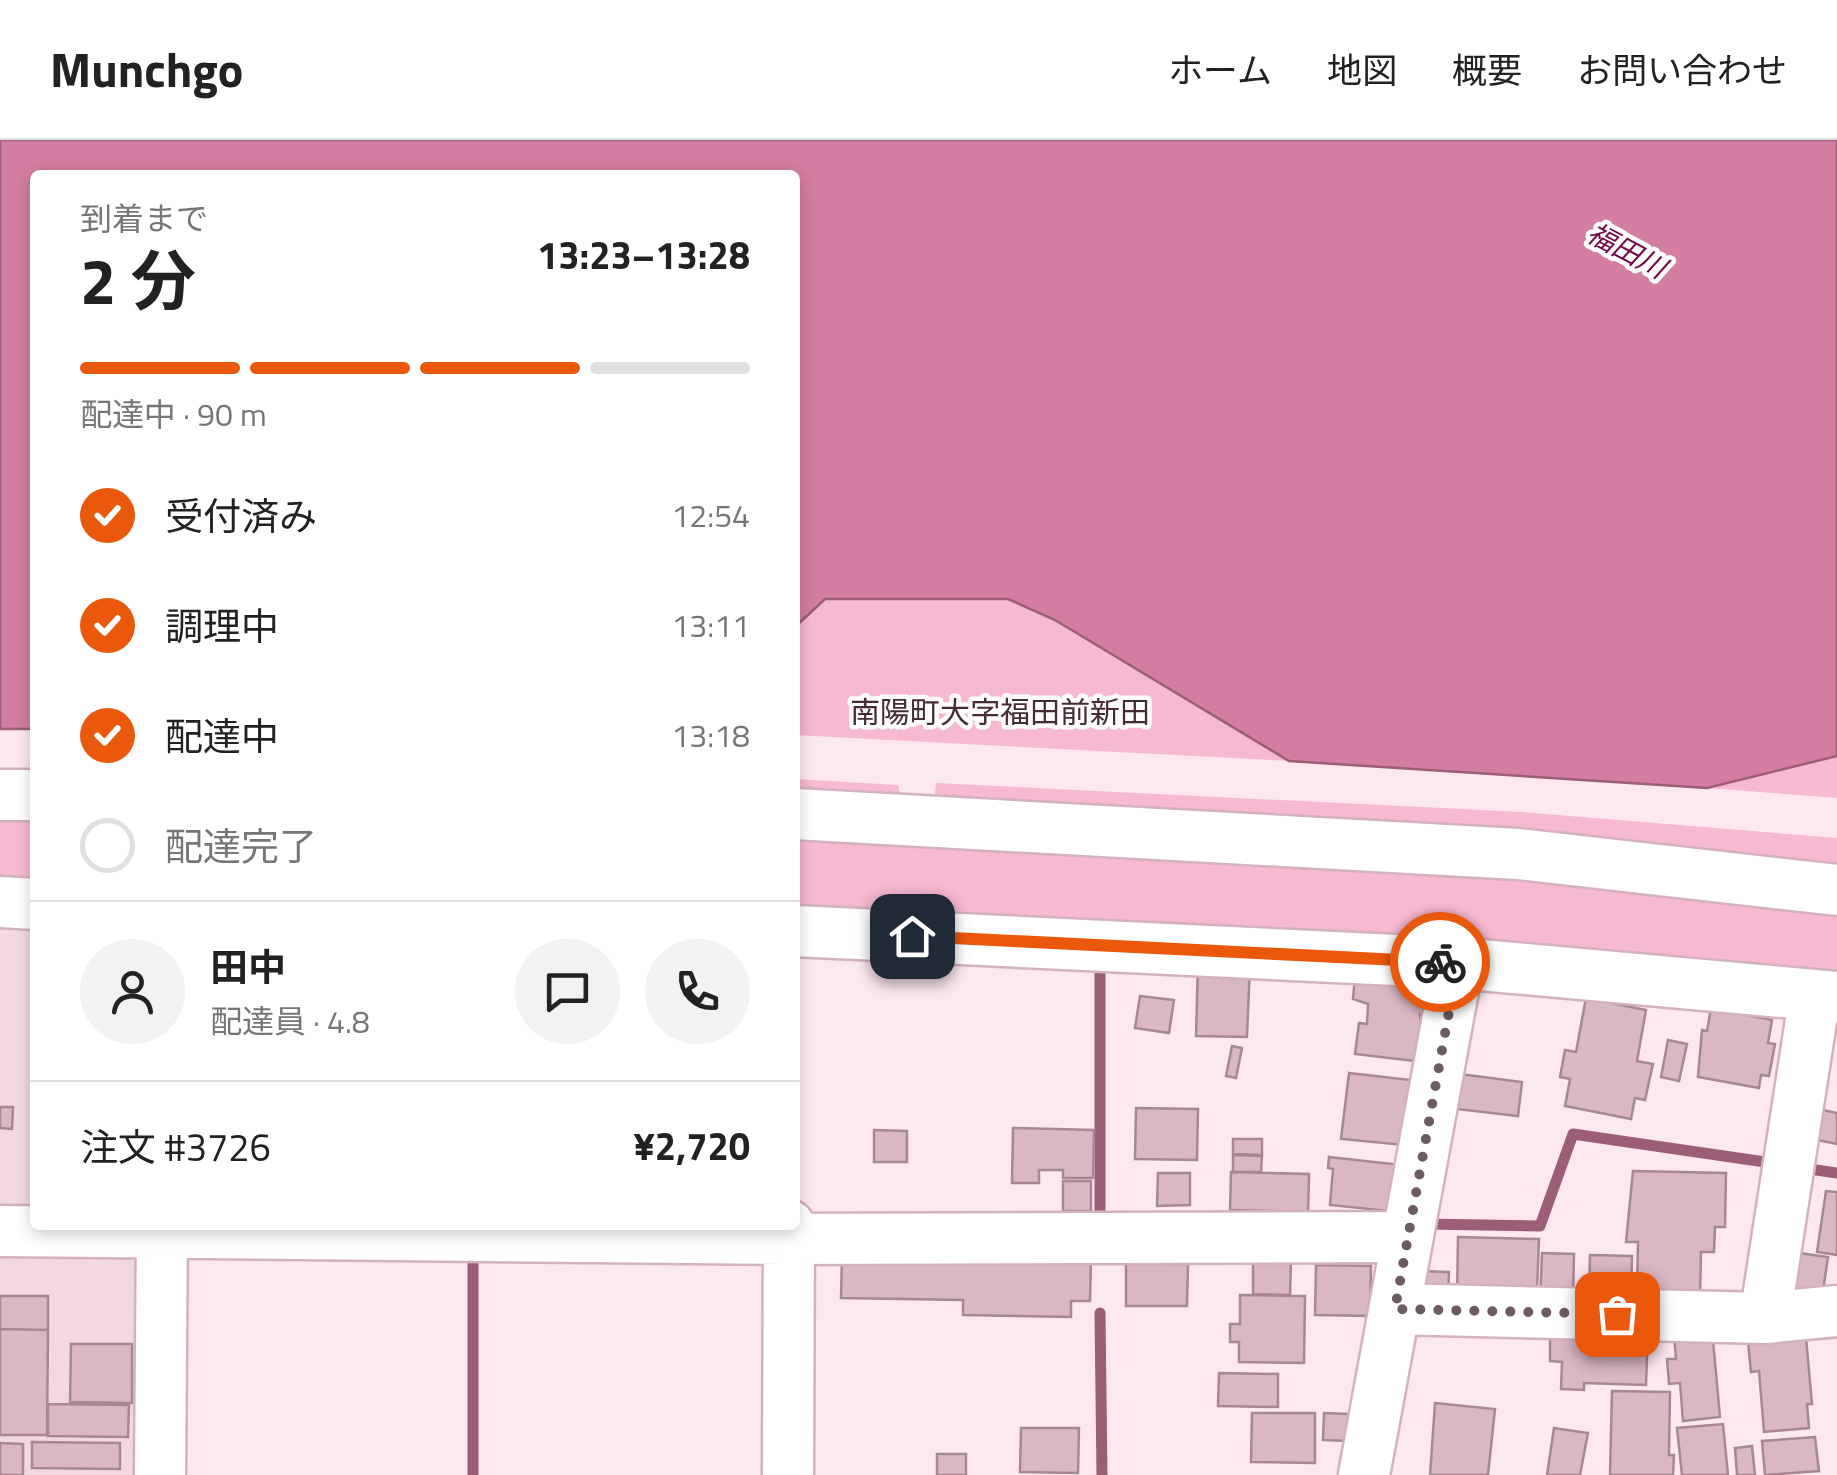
<!DOCTYPE html>
<html lang="ja">
<head>
<meta charset="utf-8">
<style>
  :root { --surface:#fff; --page:#f2f2f2; --text:#222; --muted:#767676; --line:#e0e0e0; --accent:#ea580c }
  body { margin:0; font-family:"Titillium Web","Noto Sans JP",sans-serif; background:var(--page); color:var(--text); height:100vh; display:flex; flex-direction:column; font-size:38px; white-space:nowrap }
  * { box-sizing:border-box; margin:0 }
  p { font-size:32px; color:var(--muted) }
  .icon { flex:none; width:55px; height:55px; fill:none; stroke:currentColor; stroke-width:2; stroke-linecap:round; stroke-linejoin:round }
  .map { position:relative; flex:1; overflow:hidden }
  .details { position:absolute; left:30px; top:30px; width:770px; height:1060px; display:flex; flex-direction:column; background:var(--surface); border-radius:10px; box-shadow:0 5px 15px #0003 }
  .details>* { flex:none }
  .pin { position:absolute; display:grid; place-items:center; width:85px; height:85px; color:#fff; margin:-42px; border-radius:20px; box-shadow:0 5px 15px #0006 }
  .courier { position:absolute; display:grid; place-items:center; width:100px; height:100px; margin:-50px; border:8px solid #ea580c; border-radius:50%; background:#fff; color:#222; box-shadow:0 2px 12px #0007 }
  .summary em { font-style:normal; font-weight:700 }
  .summary div { display:flex; flex-direction:column-reverse }
  .summary { display:flex; align-items:center; justify-content:space-between; height:170px; padding:0 50px }
  h1 { font-size:65px; font-weight:700; line-height:75px }
  .bar { display:grid; grid-template-columns:repeat(4,1fr); gap:15px 10px; align-content:center; height:120px; padding:0 50px }
  .bar i { height:12px; border-radius:8px; background:var(--line) }
  .bar .current { background:var(--accent) }
  .bar p { grid-column:span 4 }
  .line { display:flex; align-items:center; gap:25px; padding:0 50px; border-top:2px solid var(--line) }
  .line div { flex:1 }
  .round { display:grid; place-items:center; flex:none; width:105px; height:105px; border-radius:52px; background:var(--page) }
  ol { padding:0 50px; list-style:none }
  li { display:flex; align-items:center; gap:30px; height:110px }
  li p { margin-inline-start:auto }
  li .icon { padding:10px; border-radius:50%; background:var(--accent); color:#fff; stroke-width:4 }
  li:last-child { color:var(--muted) }
  li i { width:55px; height:55px; border:5px solid var(--line); border-radius:50% }
  header { display:flex; align-items:center; gap:60px; box-sizing:border-box; height:140px; padding:0 50px; background:var(--surface); border-bottom:2px solid var(--line) }
  header strong { font-size:48px }
  nav { display:flex; gap:55px; margin-inline-start:auto; font-size:35px }
  .map>svg:first-child { display:block }
  .built { fill:#f2d8e2 }
  .green { fill:#f7b8d1 }
  .water { fill:#d27da1; stroke:#9c5d77; stroke-width:2.5 }
  .lines { fill:none; stroke-linecap:round; stroke-linejoin:round }
  .stream { stroke:#9c5d77; stroke-width:11 }
  .building { fill:#d9b7c4; stroke:#a78793; stroke-width:2.5 }
  .minor-casing { stroke:#d4b1be; stroke-width:55 }
  .minor { stroke:#fff; stroke-width:50 }
  .done { stroke:#6c5c62; stroke-width:10; stroke-dasharray:0 18 }
  .route { stroke:#ea580c; stroke-width:12 }
  .labels { text-anchor:middle; dominant-baseline:central; stroke-width:9; stroke-linejoin:round; paint-order:stroke }
  .water-label { font-size:28px; font-style:italic; fill:#700643; stroke:#fcfcfc }
  .quarter-label { font-size:30px; fill:#452b35; stroke:#fcfcfc }
</style>
</head>
<body>
<header>
<strong>Munchgo</strong>
<nav><a>ホーム</a><a>地図</a><a>概要</a><a>お問い合わせ</a></nav>
</header>
<div class="map">
<svg width="1837" height="1335" viewBox="0 0 1837 1335">
  <rect width="100%" height="100%" fill="#fee8f0"/>
  <path class="built" d="M0,779L35,780V1069H0Z
    M0,1111L141,1112L140,1335H0Z"/>
  <path class="green" d="M824,459H1008L1055,480L1289,621L795,595V487Z
    M1828,616H1837V658L1707,648Z
    M795,639L898,645L902,664L795,658Z
    M936,643L1522,672L1837,698V735L934,666Z
    M0,672L35,673V751L0,750Z
    M795,691L1517,726L1837,762V838L795,776Z"/>
  <path class="water" d="M0,0H1837V616L1707,648L1289,621L1055,480L1008,459H825L795,487V35H35V589H0Z"/>
  <g class="lines">
    <path class="stream" d="M1100,819V1077
      M1803,1028L1837,1033
      M1426,1084L1540,1086L1573,994L1772,1023
      M1100,1173L1102,1335
      M473,1335V1113"/>
  </g>
  <path class="building" d="M1198,822L1250,824L1247,897L1196,896Z
    M1355,836L1435,838L1431,876L1420,874L1424,922L1355,914L1359,883L1367,884L1368,864L1353,859Z
    M1140,856L1174,860L1169,893L1135,888Z
    M1586,858L1646,870L1637,921L1653,924L1645,960L1635,958L1631,979L1565,966L1570,939L1560,937L1565,910L1576,912Z
    M1711,868L1772,880L1768,903L1775,904L1769,936L1761,935L1759,948L1698,937L1702,890L1707,891Z
    M1668,900L1687,904L1679,941L1661,937Z
    M1232,906L1242,908L1236,938L1226,936Z
    M1349,933L1411,940L1404,1005L1341,999Z
    M1452,933L1522,942L1518,976L1448,968Z
    M0,967H13L12,989L0,988Z
    M1136,968L1198,969L1197,1020L1135,1019Z
    M1823,970L1837,973V1004L1817,1000Z
    M1013,988L1094,990L1093,1038H1063V1030H1039V1043H1012Z
    M874,990L907,991V1022H874Z
    M1233,999H1262V1015L1233,1014Z
    M1233,1015L1262,1016L1261,1032H1233Z
    M1329,1017L1402,1025L1398,1072L1330,1065L1333,1029L1328,1028Z
    M1633,1031L1726,1033L1725,1087H1715L1714,1112H1701L1700,1156L1637,1155L1638,1102H1626Z
    M1231,1032L1309,1034L1308,1072L1230,1070Z
    M1158,1033H1190V1065L1157,1066Z
    M1063,1041H1091V1071H1063Z
    M1826,1051L1837,1052V1115L1817,1112Z
    M1458,1097L1539,1099L1537,1151L1457,1158Z
    M1792,1112L1828,1117L1822,1158L1785,1159Z
    M1542,1113L1574,1114L1573,1161H1540Z
    M1590,1115L1632,1116L1631,1160L1589,1159Z
    M842,1116L1091,1119L1090,1161H1071V1177L963,1175V1160L841,1158Z
    M1253,1120L1291,1121L1290,1155L1253,1154Z
    M1126,1124H1188L1187,1166H1126Z
    M1316,1125L1371,1126L1370,1176L1315,1175Z
    M1418,1131L1449,1132L1448,1156H1418Z
    M1240,1155L1305,1156L1304,1223L1239,1222V1202H1230V1184H1240Z
    M0,1156H48V1190L0,1189Z
    M1550,1188L1648,1191L1646,1245L1584,1243V1250L1561,1249L1562,1222L1550,1221Z
    M0,1189L48,1190L47,1295H0Z
    M1692,1194L1693,1202L1713,1200L1720,1277L1683,1281L1680,1243L1669,1244L1667,1219H1676L1674,1196Z
    M1806,1197L1812,1264H1807L1809,1288L1764,1292L1759,1231L1751,1232L1748,1202Z
    M71,1204H132V1263L70,1262Z
    M1219,1233L1278,1234V1267L1218,1266Z
    M1612,1251L1670,1252L1669,1315H1674L1673,1335H1610Z
    M1435,1263L1495,1269L1488,1335H1430Z
    M48,1264L129,1265L128,1297L48,1296Z
    M1252,1273H1315V1323L1251,1322Z
    M1324,1273L1348,1274L1347,1301L1323,1300Z
    M1723,1284L1728,1335H1682L1677,1288Z
    M1021,1288H1079L1078,1333L1020,1332Z
    M1554,1288L1588,1293L1580,1335H1547Z
    M1815,1297L1819,1331L1765,1335L1762,1301Z
    M32,1302L120,1303V1329L32,1328Z
    M0,1303L23,1304V1335H0Z
    M1752,1306L1755,1335H1737L1735,1308Z
    M937,1314H966V1335H937Z"/>
  <g class="lines">
    <defs>
      <path id="minor" d="M0,655H35
        M795,674L1518,714L1837,750
        M0,762L35,764
        M795,791L1458,823L1837,857
        M0,1091L789,1099L1407,1097
        M1395,1169L1765,1178L1837,1171
        M1765,1178L1815,855
        M160,1335L162,1085
        M788,1335L789,1085
        M1364,1335L1458,823"/>
    </defs>
    <use href="#minor" class="minor-casing"/>
    <use href="#minor" class="minor"/>
  </g>
  <g class="lines">
    <path class="done" d="M1440,822H1458L1395,1169L1617,1174"/>
    <path class="route" d="M912,796L1440,822"/>
  </g>
  <g class="labels">
    <g class="water-label">
      <text transform="translate(1627 110) rotate(28)">福田川</text>
    </g>
    <g class="quarter-label">
      <text x="1000" y="572">南陽町大字福田前新田</text>
    </g>
  </g>
</svg>
<div class="pin" style="left:1617px;top:1174px;background:#ea580c"><svg class="icon" aria-label="bag" viewBox="0 0 24 24"><path d="M5 8h14l-1 12H6zM9 8a3 3 0 0 1 6 0"/></svg></div>
<div class="pin" style="left:912px;top:796px;background:#1f2937"><svg class="icon" aria-label="home" viewBox="0 0 24 24"><path d="M3 11l9-7 9 7M6 9v11h12V9"/></svg></div>
<div class="courier" style="left:1440px;top:822px"><svg class="icon" aria-label="bike" viewBox="0 0 24 24"><circle cx="6" cy="16" r="4"/><circle cx="18" cy="16" r="4"/><path d="M6 16l4-8h5l3 8M10 8l3 8H6M13 5h3"/></svg></div>
<section class="details">
<div class="summary"><div><h1>2 分</h1><p>到着まで</p></div><em>13:23–13:28</em></div>
<div class="bar"><i class="current"></i><i class="current"></i><i class="current"></i><i></i><p>配達中 · 90 m</p></div>
<ol>
<li><svg class="icon" aria-label="check" viewBox="0 0 24 24"><path d="M5 12l5 5 9-10"/></svg>受付済み<p>12:54</p></li>
<li><svg class="icon" aria-label="check" viewBox="0 0 24 24"><path d="M5 12l5 5 9-10"/></svg>調理中<p>13:11</p></li>
<li><svg class="icon" aria-label="check" viewBox="0 0 24 24"><path d="M5 12l5 5 9-10"/></svg>配達中<p>13:18</p></li>
<li><i></i>配達完了</li>
</ol>
<div class="line" style="height:180px"><a class="round"><svg class="icon" aria-label="person" viewBox="0 0 24 24"><circle cx="12" cy="8" r="4"/><path d="M4 21q1-7 8-7t8 7"/></svg></a><div><b>田中</b><p>配達員 · 4.8</p></div><a class="round"><svg class="icon" aria-label="chat" viewBox="0 0 24 24"><path d="M4 5h16v11H9l-5 4z"/></svg></a><a class="round"><svg class="icon" aria-label="phone" viewBox="0 0 24 24"><path d="M5 4h4l2 5-3 2q2 4 5 5l2-3 5 2v4C11 20 4 13 5 4z"/></svg></a></div>
<div class="line" style="height:130px"><div>注文 #3726</div><b>¥2,720</b></div>
</section>
</div>
</body>
</html>
